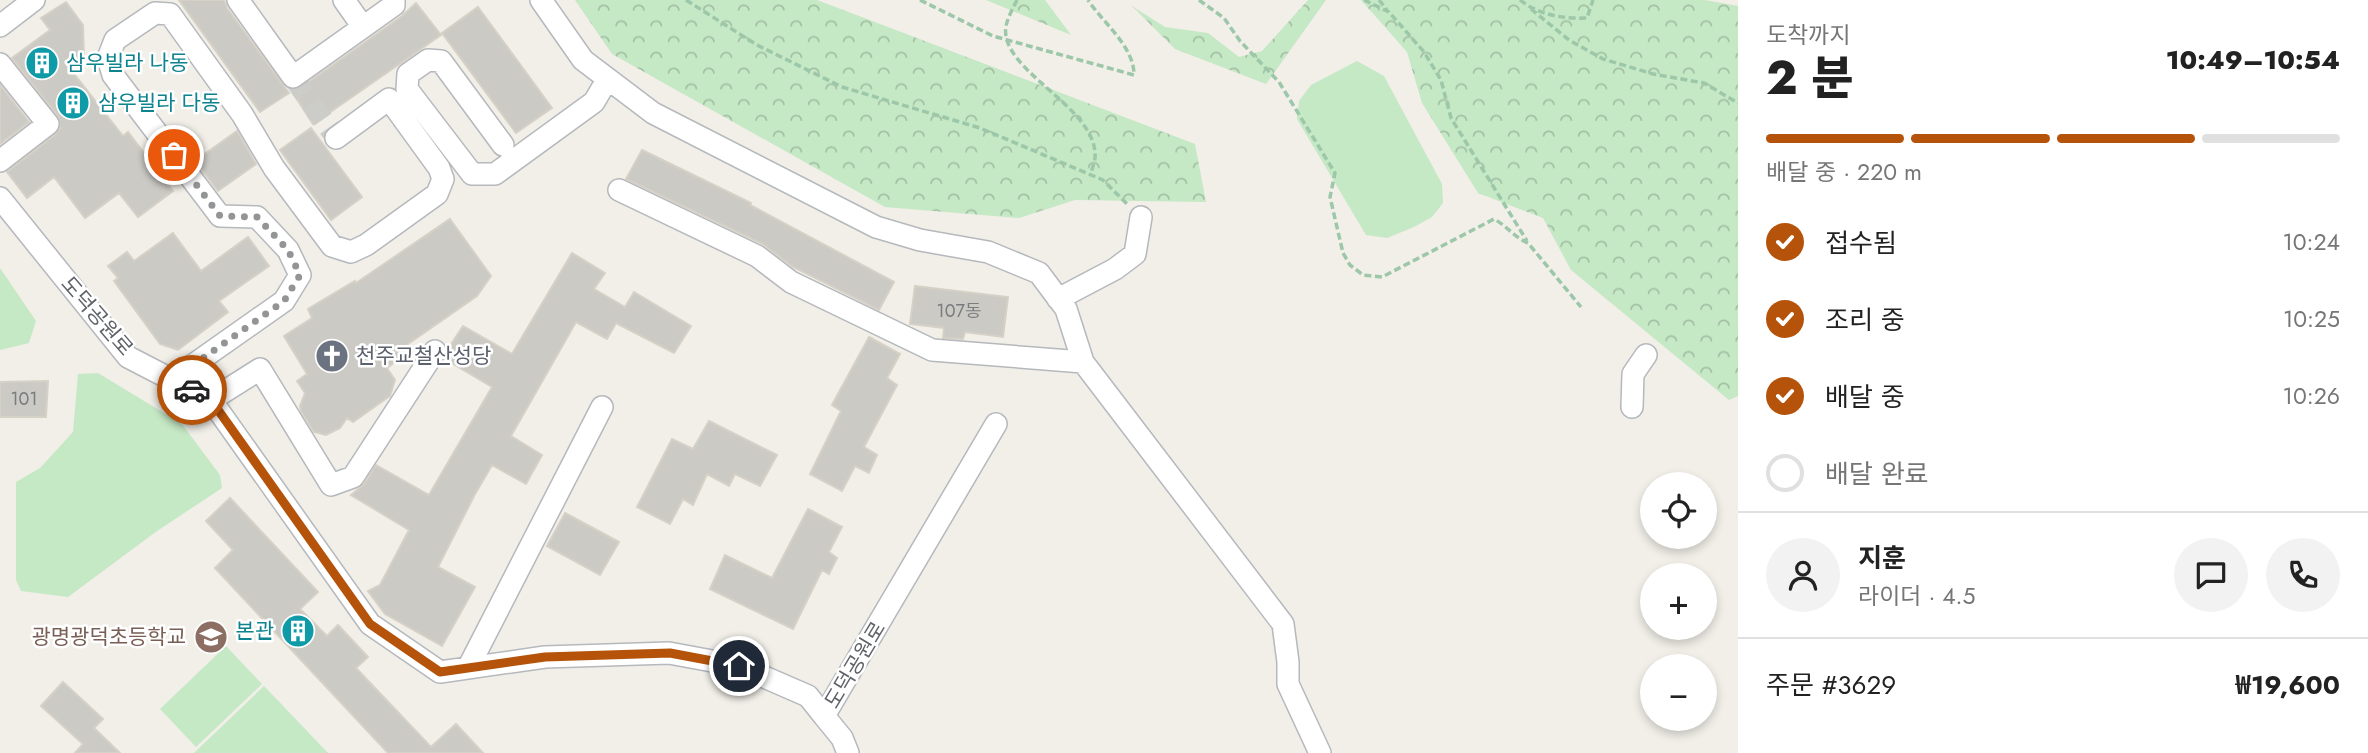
<!DOCTYPE html>
<html lang="ko">
<head>
<meta charset="utf-8">
<style>
  :root { --surface:#fff; --page:#f2f2f2; --text:#222; --muted:#767676; --line:#e0e0e0; --accent:#b45309 }
  body { margin:0; font-family:Jost,"Noto Sans KR",sans-serif; background:var(--page); color:var(--text); height:100vh; display:flex; flex-direction:column; font-size:26px; white-space:nowrap }
  * { box-sizing:border-box; margin:0 }
  p { font-size:23px; color:var(--muted) }
  .icon { flex:none; width:38px; height:38px; fill:none; stroke:currentColor; stroke-width:2; stroke-linecap:round; stroke-linejoin:round }
  .map { position:relative; flex:1; overflow:hidden }
  .details { display:flex; flex-direction:column; background:var(--surface); width:630px }
  .details>* { flex:none }
  .fabs { position:absolute; left:1640px; top:472px; display:grid; gap:14px }
  .fabs a { display:grid; place-items:center; width:77px; height:77px; border-radius:50%; background:var(--surface); box-shadow:0 4px 10px #0003; font-size:35px }
  .pin { position:absolute; display:grid; place-items:center; width:60px; height:60px; color:#fff; margin:-30px; border:4px solid #fff; border-radius:50%; box-shadow:0 2px 7px #0007 }
  .courier { position:absolute; display:grid; place-items:center; width:70px; height:70px; margin:-35px; border:5px solid #b45309; border-radius:50%; background:#fff; color:#222; box-shadow:0 2px 9px #0007 }
  .head em { font-style:normal; font-weight:800 }
  .head div { display:flex; flex-direction:column-reverse }
  .head { display:flex; align-items:center; justify-content:space-between; height:119px; padding:0 28px }
  h1 { font-size:46px; font-weight:800; line-height:52px }
  .bar { display:grid; grid-template-columns:repeat(4,1fr); gap:10px 7px; align-content:center; height:84px; padding:0 28px }
  .bar i { height:9px; border-radius:5px; background:var(--line) }
  .bar .on { background:var(--accent) }
  .bar p { grid-column:span 4 }
  .line { display:flex; align-items:center; gap:18px; padding:0 28px; border-top:2px solid var(--line) }
  .line div { flex:1 }
  .round { display:grid; place-items:center; flex:none; width:74px; height:74px; border-radius:37px; background:var(--page) }
  ol { padding:0 28px; list-style:none }
  li { display:flex; align-items:center; gap:21px; height:77px }
  li p { margin-inline-start:auto }
  li .icon { padding:7px; border-radius:50%; background:var(--accent); color:#fff; stroke-width:4 }
  li:last-child { color:var(--muted) }
  li i { width:38px; height:38px; border:4px solid var(--line); border-radius:50% }
  main { display:flex; flex:1; min-height:0 }
  .map>svg:first-child { display:block }
  .forest { fill:url(#forest-crowns) }
  .green { fill:#c5e8c5 }
  .building { fill:#cccac5; stroke:#d6d1c6; stroke-width:2 }
  .lines { fill:none; stroke-linecap:round; stroke-linejoin:round }
  .minor-tunnel { stroke:#ccccc8; stroke-width:21; stroke-dasharray:21 10; stroke-linecap:butt }
  .minor-casing { stroke:#b5b8bc; stroke-width:24 }
  .path { stroke:#9cc7a9; stroke-width:3.5; stroke-dasharray:7 3.5; stroke-linecap:butt }
  .minor { stroke:#fff; stroke-width:21 }
  .done { stroke:#929495; stroke-width:7; stroke-dasharray:0 12.6 }
  .route { stroke:#b45309; stroke-width:9 }
  .labels { text-anchor:middle; dominant-baseline:central; stroke-width:5; stroke-linejoin:round; paint-order:stroke }
  .number-label { font-size:18px; fill:#7a7d7f }
  .culture-label { font-size:21px; fill:#0d838f; stroke:#fff; text-anchor:start }
  .street-label { font-size:21px; fill:#5f6368; stroke:#fff }
  .worship-label { font-size:21px; fill:#5b616d; stroke:#fff; text-anchor:start }
  .education-label { font-size:21px; fill:#785e54; stroke:#fff; text-anchor:end }
</style>
</head>
<body>
<main>
<div class="map">
<svg width="1738" height="753" viewBox="0 0 1738 753">
  <defs>
    <pattern id="forest-crowns" width="20" height="18" patternUnits="userSpaceOnUse" patternTransform="scale(1.75)"><rect width="20" height="18" fill="#c5e8c5"/><path d="M2 6a3 3 0 1 1 6 0M12 15a3 3 0 1 1 6 0" fill="none" stroke="#a3c0a4"/></pattern>
  </defs>
  <rect width="100%" height="100%" fill="#f1efe8"/>
  <path class="forest" d="M575,0H817L1195,144L1206,202L1075,200L1019,218L885,207L612,54Z
    M986,0H1045L1071,35Z
    M1308,0H1326L1266,84L1175,49L1132,6L1165,27L1208,33L1239,57L1262,51Z
    M1361,0H1705L1738,6V396L1729,400L1571,270L1543,218L1478,193L1422,103L1407,52Z"/>
  <path class="green" d="M1357,61L1384,76L1442,184L1443,203L1432,217L1414,227L1387,238L1366,235L1297,119L1299,101L1311,85Z
    M0,268L36,321L29,343L0,350Z
    M98,373L182,424L220,475L222,488L157,531L68,597L21,591L16,580V482L40,468L73,432L78,374Z
    M226,646L262,684L196,747L160,709Z
    M264,686L328,753H194Z"/>
  <path class="building" d="M179,0H224L227,8L289,93L260,112Z
    M66,2L83,25L84,59L71,70L123,136L128,132L173,191L138,217L119,193L85,218L54,177L27,198L7,172L56,134L60,128L58,116L12,58L50,30L41,18Z
    M416,3L441,35L313,124L293,93L402,16Z
    M478,7L552,108L516,133L442,33Z
    M0,85L29,122L0,144Z
    M311,128L362,197L331,220L280,150Z
    M237,131L256,164L218,191L195,161Z
    M642,150L751,203L750,205L894,282L879,310L793,267L763,244L626,179Z
    M450,219L491,276L477,296L398,351L402,357L387,368L395,380L390,396L353,422L347,418L340,428L326,435L314,432L301,411L300,406L305,393L297,381L307,374L284,336L312,318L308,309L355,281L356,283Z
    M173,233L201,271L248,237L269,266L219,301L228,312L178,350L160,344L114,281L118,278L108,266L127,252L134,261Z
    M572,253L605,273L594,289L625,307L634,292L691,326L674,353L616,323L607,339L576,322L511,436L542,455L526,484L492,465L474,496L438,567L475,587L442,646L385,614L368,591L380,585L409,530L351,495L364,484L376,465L429,495L492,387L445,359L448,349L463,326L512,354Z
    M915,286L1008,297L1003,337L965,332L963,339L943,338L944,328L910,324Z
    M869,337L900,354L887,378L897,385L864,447L877,455L869,473L855,466L842,491L810,474L841,411L832,405Z
    M48,381L46,417H0V382Z
    M709,421L777,455L760,486L735,474L729,486L707,474L693,505L683,499L670,524L637,507L672,439L693,449Z
    M230,498L318,592L300,609L327,636L338,625L368,657L356,668L431,747L456,724L483,753H388L215,568L233,550L206,521Z
    M808,509L842,527L829,552L837,558L829,574L822,570L793,629L710,589L725,555L772,578Z
    M565,513L619,542L600,575L547,546Z
    M63,682L103,719L94,728L120,753H75L83,744L41,706Z"/>
  <g class="lines">
    <path class="minor-tunnel" d="M293,77L336,138"/>
    <defs>
      <path id="minor" d="M238,0L293,77L394,5V0
        M344,0L363,27
        M541,0L583,60L653,113L876,227L920,240L988,252L1039,273L1066,309L1083,362L1283,624L1288,662V684L1320,753
        M0,26L34,0
        M0,64L48,124L0,161
        M503,145L441,61L428,60L408,74L407,89L472,174H495L594,102L607,80
        M619,190L757,256L791,282L932,350L1083,362
        M0,198L128,357L211,400L370,624L440,672L545,657L669,653L739,666L808,696L824,716L996,424
        M1058,299L1115,269L1135,254L1141,217
        M183,385L193,365L284,301L300,275L288,250L257,217L220,216L113,75L108,58L115,40L155,13L170,14L242,114L274,168L332,246L351,252L366,245L437,194L443,179L439,168L389,99L336,138
        M211,400L260,369L331,485L353,477L435,351
        M1632,407L1633,374L1646,355
        M468,668L602,407
        M824,716L842,738L848,753"/>
    </defs>
    <use href="#minor" class="minor-casing"/>
    <path class="path" d="M686,0L757,45L842,87L980,128L1103,180L1127,204
      M920,0L993,36L1134,75C1134,46 1103,23 1088,0
      M1017,0C1013,8 1008,17 1006,26C998,71 1099,107 1095,158C1094,163 1092,169 1091,174
      M1199,0L1224,18L1240,41L1279,82L1335,173L1330,197L1343,253L1350,265L1363,275L1382,277L1494,219C1507,226 1515,238 1528,243L1581,307
      M1364,0L1389,12L1424,52L1441,80L1451,118L1527,241
      M1379,0L1387,10
      M1520,0C1539,15 1563,19 1587,18L1593,0
      M1531,9L1569,40L1603,59L1653,74L1704,83L1738,103"/>
    <use href="#minor" class="minor"/>
  </g>
  <g class="lines">
    <path class="done" d="M174,155L220,216L257,217L288,250L300,275L284,301L193,365L183,386L192,390"/>
    <path class="route" d="M192,390L211,400L370,624L440,672L545,657L670,653L739,666"/>
  </g>
  <defs>
    <symbol id="building-disc" viewBox="-11 -11 22 22"><circle r="9.5" fill="#0f9aa8" stroke="#fff"/><path d="M-4-6H4V6H1V3H-1V6H-4ZM-2.5-4.3h1.7v1.8h-1.7ZM.8-4.3h1.7v1.8H.8ZM-2.5-1h1.7V.8h-1.7ZM.8-1h1.7V.8H.8Z" fill="#fff"/></symbol>
    <symbol id="church-disc" viewBox="-11 -11 22 22"><circle r="9.5" fill="#6b7280" stroke="#fff"/><path d="M-1.2-6h2.4v3.5h3.3v2.4h-3.3V6h-2.4V-.1h-3.3v-2.4h3.3Z" fill="#fff"/></symbol>
    <symbol id="school-disc" viewBox="-11 -11 22 22"><circle r="9.5" fill="#8d6e63" stroke="#fff"/><path d="M0-5L7-2L0 1L-7-2ZM-4 1L0 2.5L4 1V4Q0 6-4 4Z" fill="#fff"/></symbol>
  </defs>
  <g fill-rule="evenodd">
    <use href="#building-disc" x="23" y="44" width="38" height="38"/>
    <use href="#building-disc" x="54" y="84" width="38" height="38"/>
    <use href="#church-disc" x="313" y="337" width="38" height="38"/>
    <use href="#building-disc" x="279" y="612" width="38" height="38"/>
    <use href="#school-disc" x="192" y="618" width="38" height="38"/>
  </g>
  <g class="labels">
    <g class="number-label">
      <text x="959" y="311">107동</text>
      <text x="24" y="399">101</text>
    </g>
    <g class="culture-label">
      <text x="66" y="63">삼우빌라 나동</text>
      <text x="98" y="103">삼우빌라 다동</text>
      <text x="274" y="631" text-anchor="end">본관</text>
    </g>
    <g class="street-label">
      <text transform="translate(97 316) rotate(49)">도덕공원로</text>
      <text transform="translate(855 665) rotate(-59)">도덕공원로</text>
    </g>
    <g class="worship-label">
      <text x="356" y="356">천주교철산성당</text>
    </g>
    <g class="education-label">
      <text x="186" y="637">광명광덕초등학교</text>
    </g>
  </g>
</svg>
<div class="fabs">
<a><svg class="icon" aria-label="locate" viewBox="0 0 24 24"><circle cx="12" cy="12" r="6"/><path d="M12 2v4M12 18v4M2 12h4M18 12h4"/></svg></a>
<a>+</a>
<a>−</a>
</div>
<div class="pin" style="left:174px;top:155px;background:#ea580c"><svg class="icon" aria-label="bag" viewBox="0 0 24 24"><path d="M5 8h14l-1 12H6zM9 8a3 3 0 0 1 6 0"/></svg></div>
<div class="pin" style="left:739px;top:666px;background:#1f2937"><svg class="icon" aria-label="home" viewBox="0 0 24 24"><path d="M3 11l9-7 9 7M6 9v11h12V9"/></svg></div>
<div class="courier" style="left:192px;top:390px"><svg class="icon" aria-label="car" viewBox="0 0 24 24"><path d="M5 17H2v-5l4-1 3-4h7l3 4 3 1v5h-3M9 17h6M6 11h13"/><circle cx="7" cy="17" r="2"/><circle cx="17" cy="17" r="2"/></svg></div>
</div>
<section class="details">
<div class="head"><div><h1>2 분</h1><p>도착까지</p></div><em>10:49–10:54</em></div>
<div class="bar"><i class="on"></i><i class="on"></i><i class="on"></i><i></i><p>배달 중 · 220 m</p></div>
<ol>
<li><svg class="icon" aria-label="check" viewBox="0 0 24 24"><path d="M5 12l5 5 9-10"/></svg>접수됨<p>10:24</p></li>
<li><svg class="icon" aria-label="check" viewBox="0 0 24 24"><path d="M5 12l5 5 9-10"/></svg>조리 중<p>10:25</p></li>
<li><svg class="icon" aria-label="check" viewBox="0 0 24 24"><path d="M5 12l5 5 9-10"/></svg>배달 중<p>10:26</p></li>
<li><i></i>배달 완료</li>
</ol>
<div class="line" style="height:126px"><a class="round"><svg class="icon" aria-label="person" viewBox="0 0 24 24"><circle cx="12" cy="8" r="4"/><path d="M4 21q1-7 8-7t8 7"/></svg></a><div><b>지훈</b><p>라이더 · 4.5</p></div><a class="round"><svg class="icon" aria-label="chat" viewBox="0 0 24 24"><path d="M4 5h16v11H9l-5 4z"/></svg></a><a class="round"><svg class="icon" aria-label="phone" viewBox="0 0 24 24"><path d="M5 4h4l2 5-3 2q2 4 5 5l2-3 5 2v4C11 20 4 13 5 4z"/></svg></a></div>
<div class="line" style="height:91px"><div>주문 #3629</div><b>₩19,600</b></div>
</section>
</main>
</body>
</html>
